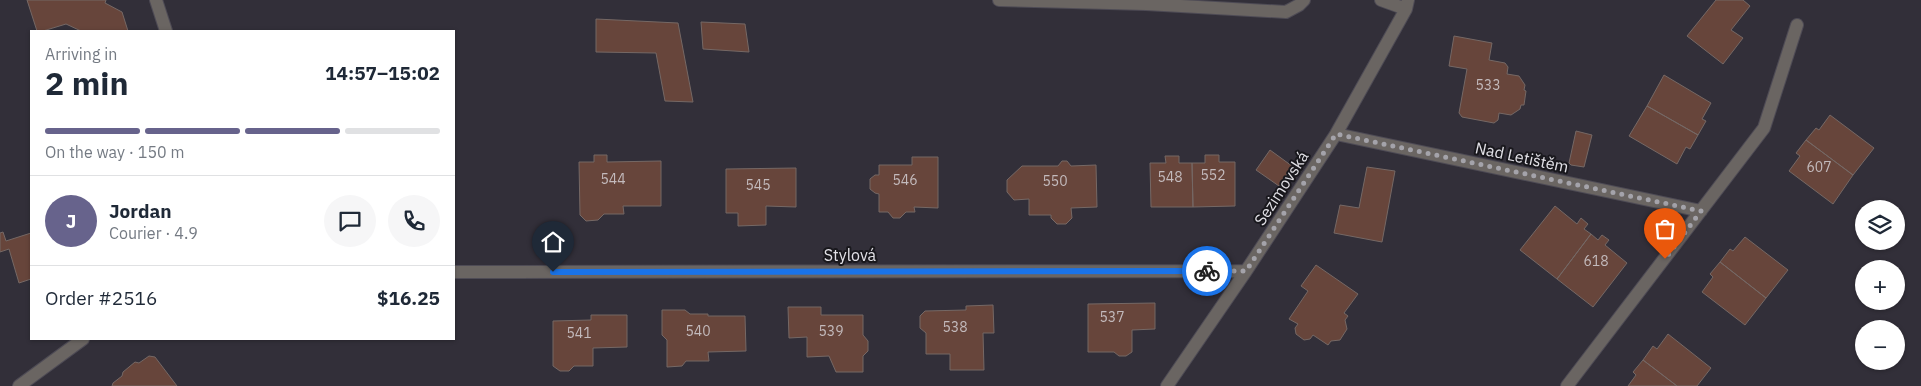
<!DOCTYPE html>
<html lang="en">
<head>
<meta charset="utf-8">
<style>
  :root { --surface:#fff; --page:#f6f6f7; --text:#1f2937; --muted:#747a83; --line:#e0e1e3; --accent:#67638c }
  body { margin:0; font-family:"IBM Plex Sans",sans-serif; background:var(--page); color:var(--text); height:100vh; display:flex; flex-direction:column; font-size:19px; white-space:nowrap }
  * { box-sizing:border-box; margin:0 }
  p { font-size:16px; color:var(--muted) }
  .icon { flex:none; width:28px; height:28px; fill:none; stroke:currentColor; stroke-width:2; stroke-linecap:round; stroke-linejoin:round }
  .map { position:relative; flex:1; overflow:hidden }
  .side { position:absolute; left:30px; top:30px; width:425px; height:310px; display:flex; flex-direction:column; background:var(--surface); border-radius:0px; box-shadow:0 1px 4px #0004 }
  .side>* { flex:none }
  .controls { position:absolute; left:1855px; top:200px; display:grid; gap:10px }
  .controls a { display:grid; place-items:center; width:50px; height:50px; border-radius:50%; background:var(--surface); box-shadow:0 1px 4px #0004; font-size:25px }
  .pin { position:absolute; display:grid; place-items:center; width:42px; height:42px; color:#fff; margin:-51px -21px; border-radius:50% 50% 50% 0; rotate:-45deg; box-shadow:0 0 5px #0007 }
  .pin .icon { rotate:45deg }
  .courier { position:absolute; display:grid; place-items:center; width:50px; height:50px; margin:-25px; border:4px solid #1a73e8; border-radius:50%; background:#fff; color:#222; box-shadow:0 1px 6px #0007 }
  .headline em { font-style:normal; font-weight:800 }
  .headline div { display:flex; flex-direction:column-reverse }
  .headline { display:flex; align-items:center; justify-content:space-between; height:85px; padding:0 15px }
  h1 { font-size:32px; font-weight:800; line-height:38px }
  .bar { display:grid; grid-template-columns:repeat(4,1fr); gap:8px 5px; align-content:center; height:60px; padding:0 15px }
  .bar i { height:6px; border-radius:4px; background:var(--line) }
  .bar .on { background:var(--accent) }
  .bar p { grid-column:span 4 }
  .line { display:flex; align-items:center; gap:12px; padding:0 15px; border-top:1px solid var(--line) }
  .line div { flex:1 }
  .round { display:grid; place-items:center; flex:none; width:52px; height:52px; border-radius:26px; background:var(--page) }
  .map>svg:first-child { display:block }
  .building { fill:#67453b; stroke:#756865 }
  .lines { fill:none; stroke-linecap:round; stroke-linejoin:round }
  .service-casing { stroke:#4e4b55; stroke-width:14 }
  .minor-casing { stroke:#4e4b55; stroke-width:14 }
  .service { stroke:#6a6562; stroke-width:12 }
  .minor { stroke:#6a6562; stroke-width:12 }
  .done { stroke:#a4a3aa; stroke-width:5; stroke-dasharray:0 9 }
  .route { stroke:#1a73e8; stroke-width:6 }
  .labels { text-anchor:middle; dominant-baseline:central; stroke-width:4; stroke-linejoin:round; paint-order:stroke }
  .number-label { font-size:14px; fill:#c3babc }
  .street-label { font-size:16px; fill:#e2e1e7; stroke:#19181d }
</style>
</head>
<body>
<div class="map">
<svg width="1921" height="386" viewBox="0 0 1921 386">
  <rect width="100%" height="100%" fill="#322f39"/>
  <path class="building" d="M27,0H106L105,3L122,12L128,31H81L66,24L43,31H37Z
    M1716,0H1743L1750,6L1731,30L1743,38L1723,64L1687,36Z
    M596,19L678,23L693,102L665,101L656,53L596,52Z
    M701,22L745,24L749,52L703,49Z
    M1454,36L1492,43L1489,60L1505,63L1508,67L1507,74L1519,76L1525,85L1524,90L1526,91L1524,105H1521L1520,109L1511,115L1499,113L1498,120L1494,123L1462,117L1459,113L1467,69L1449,66Z
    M1664,75L1711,103L1702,119L1706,121L1698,135L1647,106Z
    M1647,106L1698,135L1690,149L1686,147L1677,164L1629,136Z
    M1830,115L1874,148L1853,175L1806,140L1816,128L1819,130Z
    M1576,131L1592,135L1584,167L1571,165L1569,163Z
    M1806,140L1853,175L1833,204L1789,171L1800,156L1796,153Z
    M1270,150L1292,166L1279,186L1256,170Z
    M594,155H607V162L661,161V206H623L624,214H604L598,220L586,221L580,215L579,162H594Z
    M1205,155H1219V162H1235V206L1193,207L1192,163H1205Z
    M1165,156H1179V163H1192L1193,207H1151L1150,163H1166Z
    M912,157H938V208L914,207L915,212H906L900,218H893L888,212H879V194L875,193L870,189V179L875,175H879V165H912Z
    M1062,161H1067L1071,166L1096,165L1097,207L1071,208L1072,218L1066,224H1057L1051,218V215H1029V199L1014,200L1007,192V180L1022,166H1058Z
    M1367,167L1395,171L1382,242L1334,233L1340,205L1359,208Z
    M796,168V207L766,206V225L738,226V213H726V169Z
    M1555,206L1577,224L1581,218L1588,224L1584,229L1591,234L1557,279L1520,250Z
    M3,232L6,241L31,233V279L19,283L9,249L0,252V233Z
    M1591,234L1598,240L1602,235L1609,240L1605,245L1627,263L1593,307L1557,279Z
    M1745,237L1788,270L1766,298L1720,262L1730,249L1733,251Z
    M1720,262L1766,298L1745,325L1702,292L1713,277L1710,274Z
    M1316,265L1358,294L1344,313L1348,316L1345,320L1347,329L1340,340L1331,341L1328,345L1313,335L1310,339L1304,340L1296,334L1295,328L1298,324L1289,319L1308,291L1301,286Z
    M1155,303V329L1132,330V352L1126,356H1119L1114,352H1088V304Z
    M993,305L994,333H983L984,370H950V354H926V333L920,328V316L925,311L966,310V306Z
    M788,307H821V315H863V335L868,341V351L863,356V372H836L829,356L807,357V337L789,338Z
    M662,310H685L690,314H708V316H745L746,351L708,352L709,361H686L682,366L667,367V340L662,335Z
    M591,315H627V347L593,348V366H574L569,371H560L553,366V321L591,320Z
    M1668,334L1711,368L1697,386H1677L1643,360L1653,346L1657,349Z
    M149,356L155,357L177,386H112L113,383L122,376L123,372L135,362L139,363Z
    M1643,360L1677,386H1628L1636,375L1633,372Z"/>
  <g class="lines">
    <defs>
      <path id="service" d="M999,0L1146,4L1286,12L1299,5L1304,0"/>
      <path id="minor" d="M156,0L166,31
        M1381,0L1406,9
        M1336,134L1701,211
        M454,272L1246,271
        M19,386L83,339
        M1167,386L1246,271L1336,134L1406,9L1408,0
        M1567,386L1764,128L1797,25"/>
    </defs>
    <use href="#service" class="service-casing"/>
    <use href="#minor" class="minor-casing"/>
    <use href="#service" class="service"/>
    <use href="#minor" class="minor"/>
  </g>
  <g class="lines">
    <path class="done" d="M1207,271H1246L1336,134L1701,211L1665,259"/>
    <path class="route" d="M553,272L1207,271"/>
  </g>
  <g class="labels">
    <g class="number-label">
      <text x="1488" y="85">533</text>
      <text x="1819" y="167">607</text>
      <text x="1213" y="175">552</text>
      <text x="1170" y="177">548</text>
      <text x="613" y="179">544</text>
      <text x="905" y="180">546</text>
      <text x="1055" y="181">550</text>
      <text x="758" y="185">545</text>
      <text x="1596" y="261">618</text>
      <text x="1112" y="317">537</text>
      <text x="955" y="327">538</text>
      <text x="698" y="331">540</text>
      <text x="831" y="331">539</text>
      <text x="579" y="333">541</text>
    </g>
    <g class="street-label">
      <text transform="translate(1522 157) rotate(12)">Nad Letištěm</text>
      <text transform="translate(1281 188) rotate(-57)">Sezimovská</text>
      <text x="850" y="255">Stylová</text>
    </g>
  </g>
</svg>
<div class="controls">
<a><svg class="icon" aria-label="layers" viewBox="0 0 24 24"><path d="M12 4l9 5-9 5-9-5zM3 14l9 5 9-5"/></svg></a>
<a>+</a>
<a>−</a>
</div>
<div class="pin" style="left:1665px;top:259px;background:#ea580c"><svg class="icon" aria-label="bag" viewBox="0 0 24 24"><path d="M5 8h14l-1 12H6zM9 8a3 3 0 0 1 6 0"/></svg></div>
<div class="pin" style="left:553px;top:272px;background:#1f2937"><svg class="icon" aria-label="home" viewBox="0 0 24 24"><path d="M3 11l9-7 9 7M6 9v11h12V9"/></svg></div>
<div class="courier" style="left:1207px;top:271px"><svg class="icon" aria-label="bike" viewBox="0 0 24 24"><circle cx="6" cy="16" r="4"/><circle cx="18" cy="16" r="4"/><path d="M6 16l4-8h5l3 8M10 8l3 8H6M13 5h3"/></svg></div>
<section class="side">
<div class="headline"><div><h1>2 min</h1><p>Arriving in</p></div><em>14:57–15:02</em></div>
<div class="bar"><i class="on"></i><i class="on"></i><i class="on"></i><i></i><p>On the way · 150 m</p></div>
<div class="line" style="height:90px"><b class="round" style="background:var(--accent);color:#fff">J</b><div><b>Jordan</b><p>Courier · 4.9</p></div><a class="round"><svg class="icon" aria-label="chat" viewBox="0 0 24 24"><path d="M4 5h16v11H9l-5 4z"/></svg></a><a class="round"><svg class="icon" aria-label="phone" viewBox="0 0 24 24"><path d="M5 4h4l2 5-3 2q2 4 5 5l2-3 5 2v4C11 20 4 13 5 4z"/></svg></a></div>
<div class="line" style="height:65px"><div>Order #2516</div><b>$16.25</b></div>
</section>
</div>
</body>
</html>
